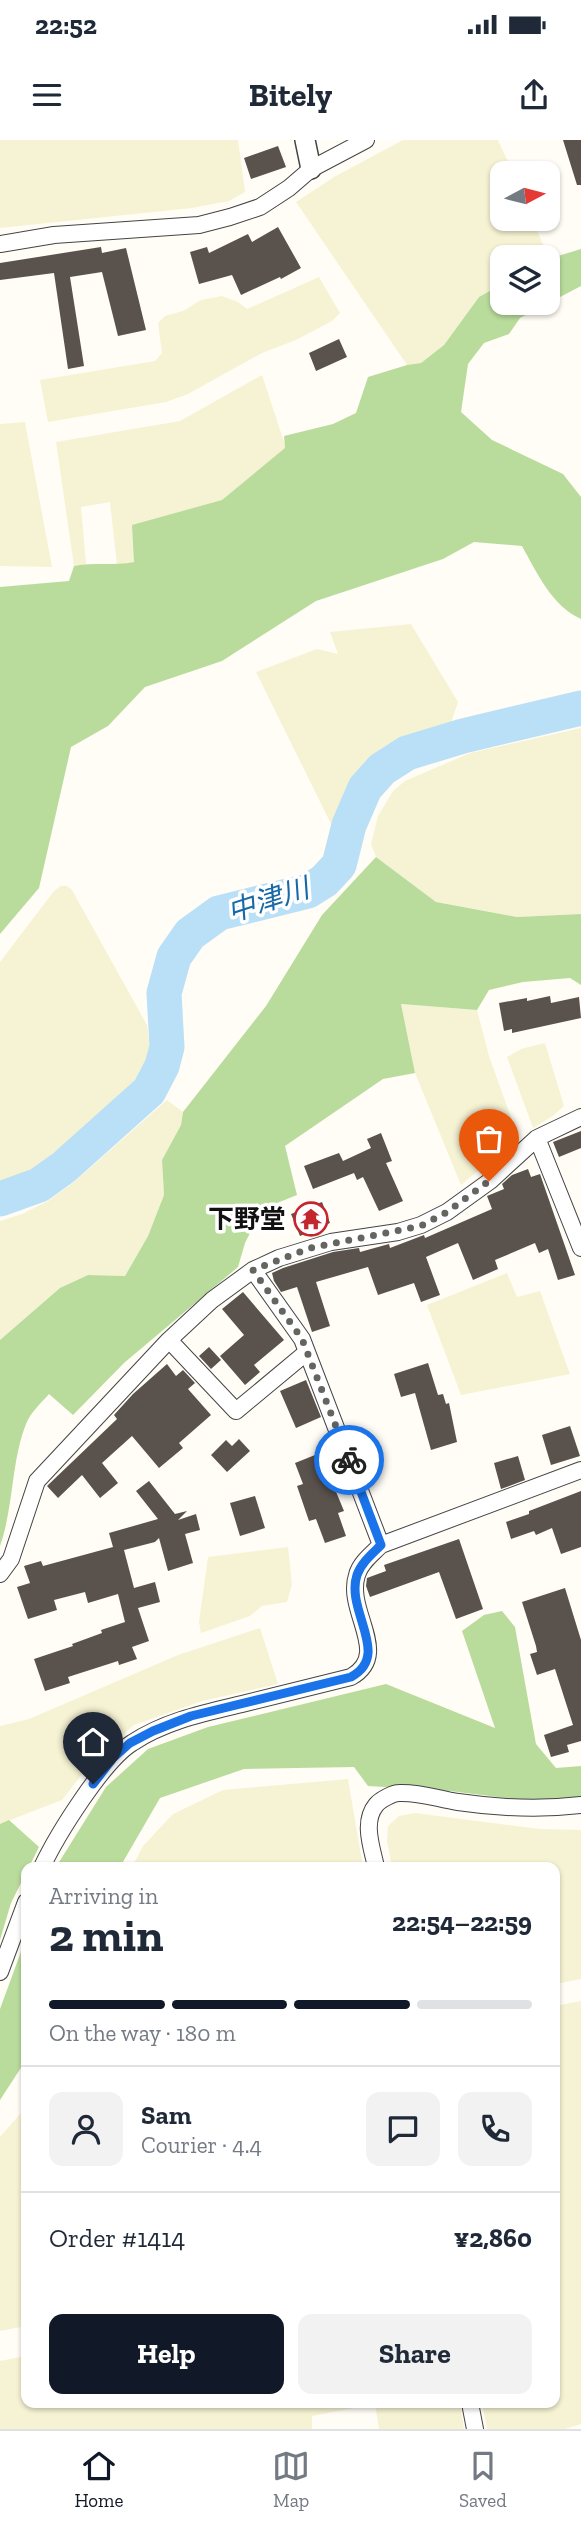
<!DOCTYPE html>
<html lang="en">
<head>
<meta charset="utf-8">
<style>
  :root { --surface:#fff; --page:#f2f2f3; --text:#1f2937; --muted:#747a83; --line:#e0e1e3; --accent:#111827 }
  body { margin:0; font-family:"Zilla Slab","Noto Sans JP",serif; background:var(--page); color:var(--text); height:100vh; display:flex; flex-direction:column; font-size:26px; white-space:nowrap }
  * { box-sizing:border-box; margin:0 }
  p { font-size:23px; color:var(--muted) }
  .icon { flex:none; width:38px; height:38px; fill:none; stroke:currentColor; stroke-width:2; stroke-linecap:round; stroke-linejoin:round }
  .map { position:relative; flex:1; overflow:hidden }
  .drawer { position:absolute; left:21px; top:1722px; width:539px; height:546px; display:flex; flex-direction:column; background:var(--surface); border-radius:14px; box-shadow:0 2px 5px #0004 }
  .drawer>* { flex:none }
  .needle { width:46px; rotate:83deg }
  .controls { position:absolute; left:490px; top:21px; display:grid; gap:14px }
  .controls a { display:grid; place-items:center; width:70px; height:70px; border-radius:14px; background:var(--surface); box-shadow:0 2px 5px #0004; font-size:35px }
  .pin { position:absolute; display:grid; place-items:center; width:60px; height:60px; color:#fff; margin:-72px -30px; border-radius:50% 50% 50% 0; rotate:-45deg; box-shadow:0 0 7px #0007 }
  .pin .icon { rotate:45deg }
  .courier { position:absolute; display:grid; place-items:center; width:70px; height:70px; margin:-35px; border:5px solid #1a73e8; border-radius:50%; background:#fff; color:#222; box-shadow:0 2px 9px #0007 }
  .head em { font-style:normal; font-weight:700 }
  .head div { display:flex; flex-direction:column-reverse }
  .head { display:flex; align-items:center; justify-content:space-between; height:119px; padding:0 28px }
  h1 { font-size:46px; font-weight:700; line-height:52px }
  .bar { display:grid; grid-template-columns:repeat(4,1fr); gap:10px 7px; align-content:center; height:84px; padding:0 28px }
  .bar i { height:9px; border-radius:5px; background:var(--line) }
  .bar .selected { background:var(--accent) }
  .bar p { grid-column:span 4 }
  .line { display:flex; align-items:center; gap:18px; padding:0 28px; border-top:2px solid var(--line) }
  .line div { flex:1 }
  .round { display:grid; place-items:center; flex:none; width:74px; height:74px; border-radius:14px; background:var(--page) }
  .action { display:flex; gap:14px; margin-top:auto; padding:14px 28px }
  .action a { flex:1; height:80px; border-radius:14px; background:var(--accent); color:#fff; font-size:28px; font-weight:700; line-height:80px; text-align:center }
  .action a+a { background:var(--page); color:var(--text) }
  .status { display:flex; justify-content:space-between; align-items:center; height:49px; padding:0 35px; background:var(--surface); direction:ltr }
  .status svg { height:19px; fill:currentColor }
  header { display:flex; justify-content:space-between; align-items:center; height:91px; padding:0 28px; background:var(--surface); font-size:32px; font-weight:700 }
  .dock { display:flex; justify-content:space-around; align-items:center; height:98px; border-top:2px solid var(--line); background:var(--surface); font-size:19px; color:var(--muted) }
  .dock a { display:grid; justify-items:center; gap:4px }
  .dock .selected { color:var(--accent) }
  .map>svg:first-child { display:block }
  .farmland { fill:#f6f3d4 }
  .forest { fill:#b9dc9c }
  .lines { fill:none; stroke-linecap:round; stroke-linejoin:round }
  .river { stroke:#b9e0f7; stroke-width:35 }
  .building { fill:#5a524d }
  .minor-casing { stroke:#444; stroke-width:18 }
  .tertiary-casing { stroke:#444; stroke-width:22 }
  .minor { stroke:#fff; stroke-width:16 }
  .tertiary { stroke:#fff; stroke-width:19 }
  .done { stroke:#646461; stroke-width:7; stroke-dasharray:0 12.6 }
  .route { stroke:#1a73e8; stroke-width:9 }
  .labels { text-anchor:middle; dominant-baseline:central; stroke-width:7; stroke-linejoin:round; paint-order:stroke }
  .poi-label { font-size:26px; font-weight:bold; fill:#111; stroke:#fff; text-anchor:end }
  .water-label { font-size:28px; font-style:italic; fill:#1768a6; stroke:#fff }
</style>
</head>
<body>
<div class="status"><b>22:52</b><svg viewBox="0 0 49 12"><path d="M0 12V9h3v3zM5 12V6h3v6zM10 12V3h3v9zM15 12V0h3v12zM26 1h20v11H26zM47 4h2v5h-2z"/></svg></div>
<header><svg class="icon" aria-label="menu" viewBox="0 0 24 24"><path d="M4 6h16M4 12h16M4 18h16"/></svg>Bitely<svg class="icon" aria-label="share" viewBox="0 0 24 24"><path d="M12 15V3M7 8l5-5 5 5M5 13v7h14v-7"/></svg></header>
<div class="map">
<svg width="581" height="2289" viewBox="0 0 581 2289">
  <rect width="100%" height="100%" fill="#fffdf5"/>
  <path class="farmland" d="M0,0H238L245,52L229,61L192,68L0,88Z
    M403,0H498L513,33H502V79H532L549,118L502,117V144L479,157L444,205L421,223L407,225L296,62L334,37Z
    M319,137L340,173L332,181L296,200L262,213L188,254L166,262L48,282L40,240L155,221L162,213L158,183L165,176L183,171L201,160L222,156L238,162L247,169Z
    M262,235L286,308L222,360L187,372L135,422L117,425L110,362L81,367L86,424L74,426L56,302L180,281Z
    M25,282L52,427L0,426V284Z
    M411,484L458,562L451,583L393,602L378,611L356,633L332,686L256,532L317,509L338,514L330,492Z
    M581,588V774L517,777L436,762L376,717L371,704L378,676L393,651L405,641L470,613Z
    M61,746H67L72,750L147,885L150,908L147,930L69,1001L21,1037L0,1043V822L54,751Z
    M400,864L477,870L489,916L518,997L461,1045L415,933Z
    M545,903L564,966L553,976L533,988L507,917L521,909Z
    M167,960L183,972L181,985L162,1020L164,1055L148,1096L125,1136L88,1135L61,1148L0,1200V1081L22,1074L48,1061L74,1042Z
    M507,1133L517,1157L540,1151L570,1234L461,1255L427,1165Z
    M288,1407L292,1444L287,1462L262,1466L250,1476L201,1493L199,1482L208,1417Z
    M260,1488L278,1544L202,1561L134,1585L91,1623L62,1660L0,1684V1586L29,1579L178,1515Z
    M348,1639L363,1727H132L143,1706L173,1674L223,1650Z
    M415,1673L540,1689L581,1690V1839L555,1844V1727H392L387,1701L388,1686L399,1676Z
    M581,1861V2284L565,2289H487L482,2263H555V1866Z
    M26,1967V2186L0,2191V1997Z
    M26,2216V2263H460L464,2289H379L375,2264L312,2276V2289H0V2221Z"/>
  <path class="forest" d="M581,109V146L520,178L509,194L484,203L468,224L461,272L492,300L563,334L581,357V479C552,466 537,433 522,406L474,402L443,419L316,461L222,521L145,547L108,586L71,607L39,748L0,794V447L69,441L74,426C94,422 114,426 134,422L132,385L222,360L285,308L284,296L333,284L356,273L368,237L407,225L421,223L444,205L479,157L502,144V163H548V119Z
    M376,717L436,762L517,777L581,774V845L570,838L523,842L489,850L477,870L401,864L415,933L383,939L285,1006L297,1055L262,1069L245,1103L238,1127L124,1223L73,1275L49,1254C42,1262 30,1273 26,1284C11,1322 14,1366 0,1406V1200L60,1148L88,1135L125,1136L148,1096L164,1055L162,1020L181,985L183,972L266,866L322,775Z
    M502,1471L515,1487L536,1604L556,1628L581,1626V1656L546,1663L450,1651L368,1646L354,1627L244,1629L160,1658L120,1727H56L106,1647L148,1609L208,1587L386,1544L495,1588L462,1491L484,1475Z
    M9,1680L39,1707L29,1727H26V1733L11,1763L0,1800V1684Z
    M26,1798V1920L0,1960V1869Z"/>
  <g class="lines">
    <path class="river" d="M0,1059L39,1045L64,1027L149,951L162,926L167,907L164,853L174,817L190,794L219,773L308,751L324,741L339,725L349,685L365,648L382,629L407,613L463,596L581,568"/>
  </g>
  <path class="building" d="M563,0H581V45H577Z
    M278,6L286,27L251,39L244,18Z
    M278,87L301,128L281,139L280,137L241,155L232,135L199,144L190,112L207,107L209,113L248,94L252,102Z
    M101,107L102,113L126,108L146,190L118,196L102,132L70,137L84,226L68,229L54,133L0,140V123Z
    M339,199L347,217L316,231L309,213Z
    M550,856L551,863L579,857L581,878L512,893V889L504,891L499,863L527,858V861Z
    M581,991V1008L559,1017L553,1002Z
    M381,993L392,1021L386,1023L403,1061L379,1071L363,1037L357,1040L354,1033L313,1049L304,1026L339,1013L343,1021L371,1008L367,999Z
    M528,1029L531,1037L540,1034L575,1135L558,1140L548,1109L539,1113L535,1103L495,1120L498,1129L473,1140L458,1103L426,1117L440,1155L421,1162L414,1143L378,1155L368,1127L316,1142L330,1186L312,1192L297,1147L281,1152L274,1141L272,1133L283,1128L333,1112L359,1108L360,1112L389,1104L390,1108L424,1095L425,1098L492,1069L487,1056L504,1049L502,1044L512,1035Z
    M322,1062L330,1083L300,1096L291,1074Z
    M243,1152L284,1200L254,1225L260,1232L245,1245L220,1216L244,1195L222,1169Z
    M209,1207L221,1220L211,1229L199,1216Z
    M428,1223L438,1255L443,1254L446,1264L449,1263L457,1302L431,1310L415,1253L401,1257L394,1234Z
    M167,1224L176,1236L183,1230L195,1243L188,1249L211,1275L179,1303L183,1308L159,1328L132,1296L102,1323L118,1343L100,1358L82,1335L58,1358L47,1346L117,1279L114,1275L133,1254Z
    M306,1240L321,1277L296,1288L280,1251Z
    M570,1286L580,1316L551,1325L542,1295Z
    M239,1299L250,1311L227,1332L211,1315L226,1300L232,1306Z
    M320,1313L344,1371L338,1373L346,1396L325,1403L316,1379L309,1381L297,1346L303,1344L295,1323Z
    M518,1316L525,1340L501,1349L494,1323Z
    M149,1341L175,1374L187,1371L178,1380L196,1374L200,1390L185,1394L193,1423L168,1431L159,1398L155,1402L124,1410L134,1448L155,1442L160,1462L138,1468L149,1501L132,1507L137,1519L119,1525L118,1521L68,1537L70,1543L45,1551L34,1519L73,1506L72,1504L102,1493L101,1490L125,1482L118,1454L88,1463L85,1452L54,1460L57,1470L28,1479L17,1447L30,1443L24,1426L41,1421L43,1426L113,1407L109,1393L158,1379L136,1351Z
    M581,1351V1407L561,1414L552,1388L536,1395L534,1391L511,1399L506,1382L529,1374V1371Z
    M255,1356L265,1388L240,1396L230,1363Z
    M459,1399L483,1469L456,1479L439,1432L370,1457L366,1446L367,1438L386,1431L384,1425Z
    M565,1448L581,1500V1601L567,1605L569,1612L551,1617L544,1595L573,1585L555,1529L537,1535L530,1514L537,1512L536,1506L522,1462Z"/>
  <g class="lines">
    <defs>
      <path id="minor" d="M0,104L54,95L199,85L230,77L260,67L289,48L311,29L366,0
        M537,998L581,1108
        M169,1200L236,1271L307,1212
        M381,1405L581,1330
        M0,1434L11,1419L37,1341L169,1200L212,1160L253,1130L279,1118L331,1102L398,1092L421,1085L447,1072L490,1041L537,998L581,977
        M42,1727C57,1695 103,1621 132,1603C165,1581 204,1573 242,1564C278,1555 315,1546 351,1537C392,1514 345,1471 357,1435C360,1423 372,1414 381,1405L302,1199L253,1130
        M376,1727C372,1708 362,1682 376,1665C380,1660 393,1653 399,1653C420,1652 438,1659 458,1662C499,1668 539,1670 581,1665
        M0,1832L26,1762
        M470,2263L475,2289"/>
      <path id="tertiary" d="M305,0L311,29"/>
    </defs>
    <use href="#minor" class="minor-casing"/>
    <use href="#tertiary" class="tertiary-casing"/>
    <use href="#minor" class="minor"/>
    <use href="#tertiary" class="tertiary"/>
  </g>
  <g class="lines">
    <path class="done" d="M349,1320L302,1199L253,1130L310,1108L421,1086L447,1072L489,1041"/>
    <path class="route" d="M93,1644L113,1618L130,1603L153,1591L191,1576L351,1537C392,1515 345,1471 357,1435C361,1423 372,1414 381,1405L349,1320"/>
  </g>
  <defs>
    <symbol id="temple-ring" viewBox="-11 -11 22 22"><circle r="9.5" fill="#fff" stroke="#c4262e" stroke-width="1.5"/><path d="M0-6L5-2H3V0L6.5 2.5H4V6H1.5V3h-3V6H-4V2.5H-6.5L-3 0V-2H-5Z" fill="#c4262e"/></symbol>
  </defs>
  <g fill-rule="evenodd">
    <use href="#temple-ring" x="292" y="1060" width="38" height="38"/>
  </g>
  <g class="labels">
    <g class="poi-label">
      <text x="286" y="1079">下野堂</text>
    </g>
    <g class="water-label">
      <text transform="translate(268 760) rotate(-18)">中津川</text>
    </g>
  </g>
</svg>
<div class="controls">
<a><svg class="needle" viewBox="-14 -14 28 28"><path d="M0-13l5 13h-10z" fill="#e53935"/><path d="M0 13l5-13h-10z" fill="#747a83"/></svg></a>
<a><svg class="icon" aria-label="layers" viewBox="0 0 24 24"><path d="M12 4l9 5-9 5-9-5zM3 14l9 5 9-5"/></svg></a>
</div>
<div class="pin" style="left:489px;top:1041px;background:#ea580c"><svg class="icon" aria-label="bag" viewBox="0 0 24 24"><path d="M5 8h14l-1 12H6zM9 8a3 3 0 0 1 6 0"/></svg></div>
<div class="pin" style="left:93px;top:1644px;background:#1f2937"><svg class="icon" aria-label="home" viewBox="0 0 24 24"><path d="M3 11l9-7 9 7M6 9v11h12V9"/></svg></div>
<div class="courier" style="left:349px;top:1320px"><svg class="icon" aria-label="bike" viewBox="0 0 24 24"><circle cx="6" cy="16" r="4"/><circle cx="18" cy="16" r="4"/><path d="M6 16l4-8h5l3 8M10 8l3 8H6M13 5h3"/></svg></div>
<section class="drawer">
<div class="head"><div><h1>2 min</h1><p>Arriving in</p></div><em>22:54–22:59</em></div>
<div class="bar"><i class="selected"></i><i class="selected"></i><i class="selected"></i><i></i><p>On the way · 180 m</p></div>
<div class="line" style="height:126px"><a class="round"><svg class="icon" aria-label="person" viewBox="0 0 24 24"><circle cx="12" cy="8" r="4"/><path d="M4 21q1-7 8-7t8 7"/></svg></a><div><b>Sam</b><p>Courier · 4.4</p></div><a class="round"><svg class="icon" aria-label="chat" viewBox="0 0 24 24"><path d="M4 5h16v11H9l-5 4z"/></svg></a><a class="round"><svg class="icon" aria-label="phone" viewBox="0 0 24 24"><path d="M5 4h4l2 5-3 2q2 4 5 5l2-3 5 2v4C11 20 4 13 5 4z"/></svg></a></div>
<div class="line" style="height:91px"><div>Order #1414</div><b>¥2,860</b></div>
<div class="action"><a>Help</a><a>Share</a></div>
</section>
</div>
<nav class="dock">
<a class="selected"><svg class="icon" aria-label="home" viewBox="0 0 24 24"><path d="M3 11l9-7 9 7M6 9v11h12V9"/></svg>Home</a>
<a><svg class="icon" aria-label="map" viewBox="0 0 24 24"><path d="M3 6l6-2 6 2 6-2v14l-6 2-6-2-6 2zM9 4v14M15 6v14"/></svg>Map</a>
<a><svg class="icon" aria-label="saved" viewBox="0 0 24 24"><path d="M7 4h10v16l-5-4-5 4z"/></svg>Saved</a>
</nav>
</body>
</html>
